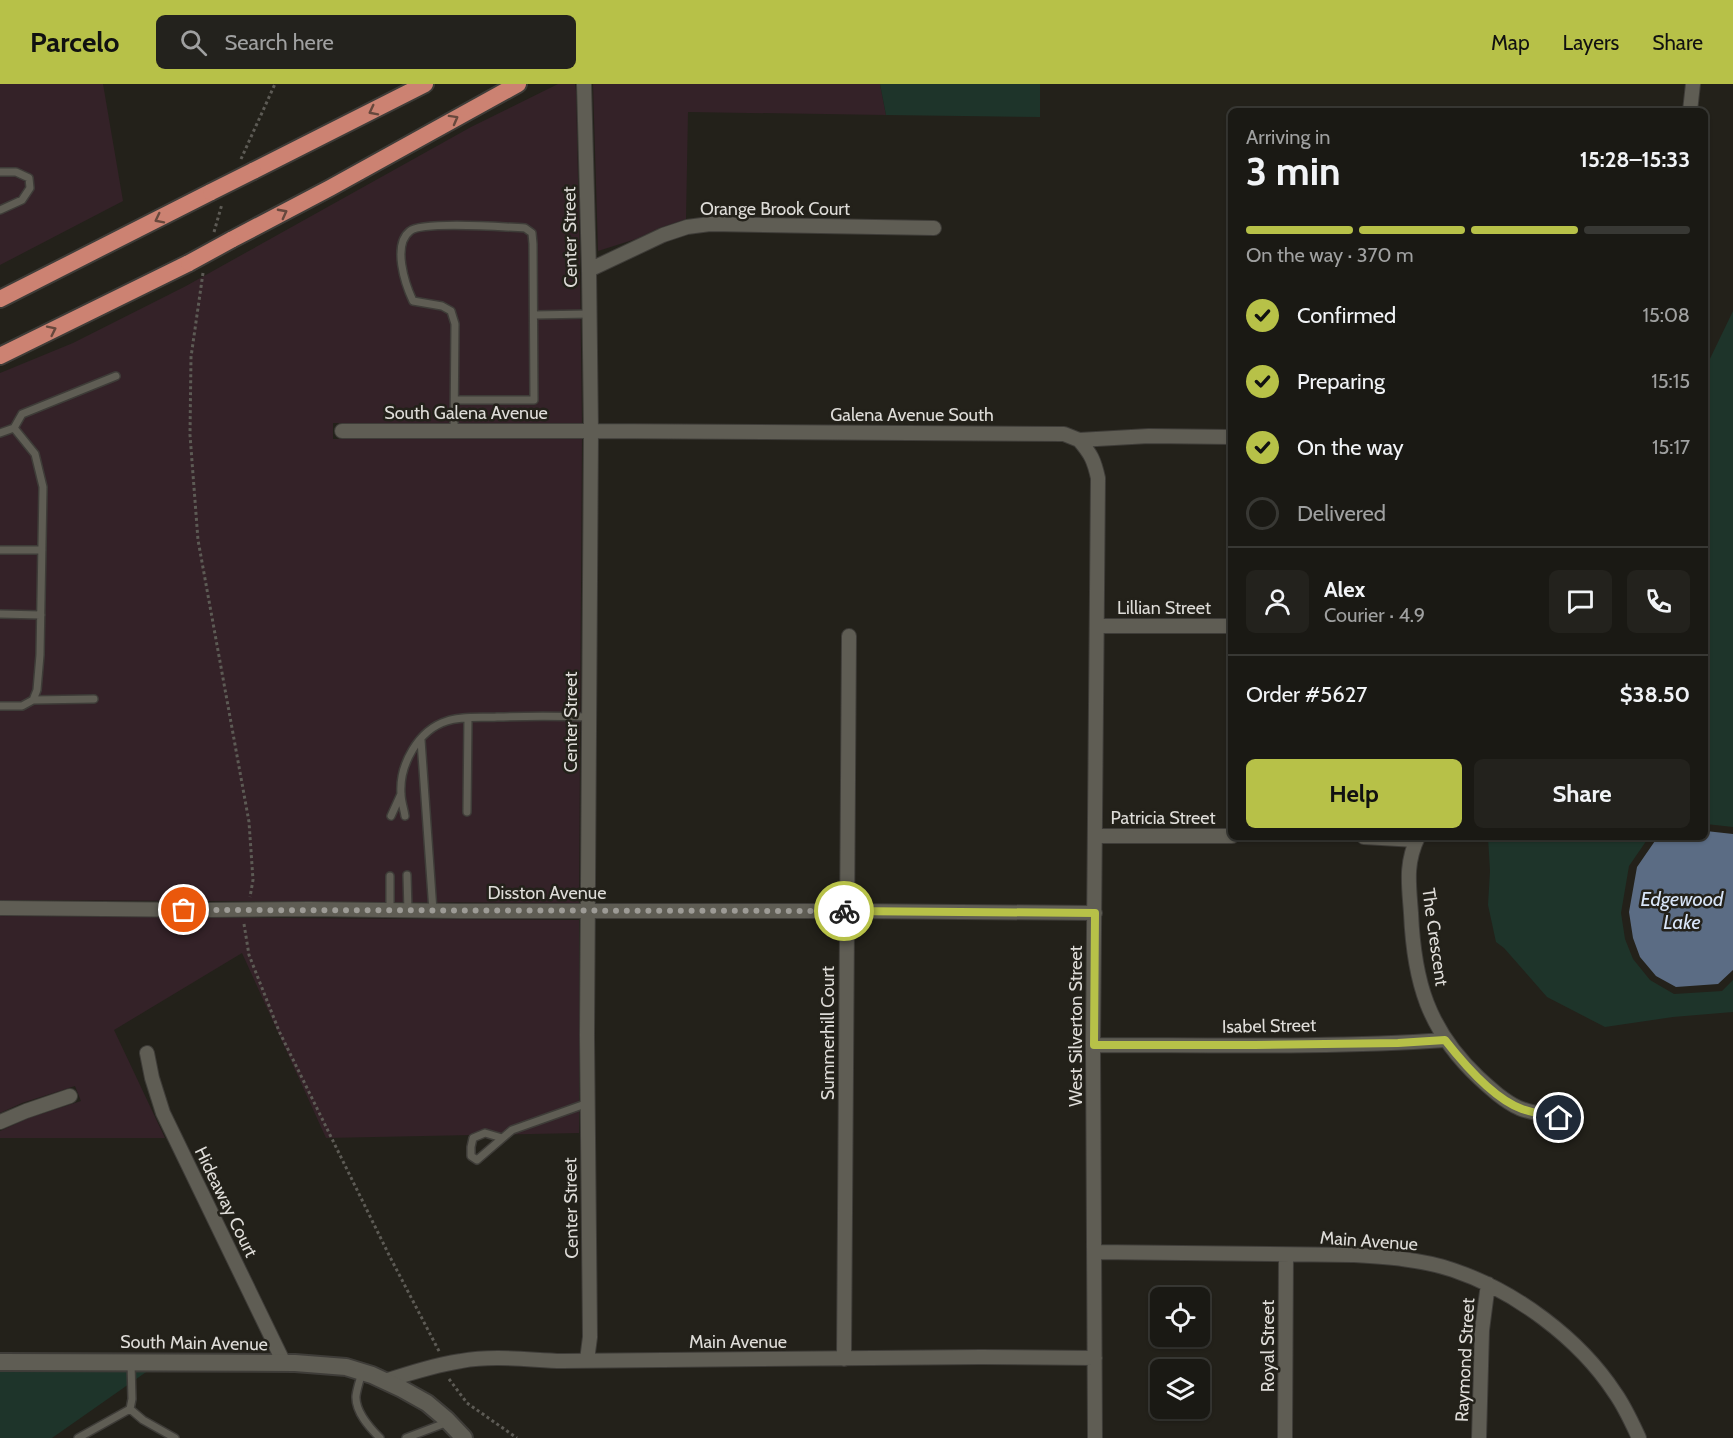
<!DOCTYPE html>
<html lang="en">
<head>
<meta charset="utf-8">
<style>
  :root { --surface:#1a1914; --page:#23221d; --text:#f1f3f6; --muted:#9fa0a0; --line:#383834; --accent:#b7c148 }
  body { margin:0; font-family:Cabin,sans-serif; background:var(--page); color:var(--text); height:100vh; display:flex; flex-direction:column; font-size:22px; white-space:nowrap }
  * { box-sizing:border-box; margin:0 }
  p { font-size:20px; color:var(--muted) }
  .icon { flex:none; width:33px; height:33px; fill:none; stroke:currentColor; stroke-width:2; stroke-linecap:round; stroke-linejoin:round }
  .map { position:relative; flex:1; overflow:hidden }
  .panel { position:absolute; left:1228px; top:24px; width:480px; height:732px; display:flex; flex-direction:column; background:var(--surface); border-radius:9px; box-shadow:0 2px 4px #0004,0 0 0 2px var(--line) }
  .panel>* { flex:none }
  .tools { position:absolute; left:1150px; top:1203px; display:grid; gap:12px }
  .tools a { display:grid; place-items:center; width:60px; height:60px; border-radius:9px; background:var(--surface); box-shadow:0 2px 4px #0004,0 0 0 2px var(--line); font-size:30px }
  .pin { position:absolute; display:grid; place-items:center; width:51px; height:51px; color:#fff; margin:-26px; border:3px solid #fff; border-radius:50%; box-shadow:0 2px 6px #0007 }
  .courier { position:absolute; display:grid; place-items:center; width:60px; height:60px; margin:-30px; border:4px solid #b7c148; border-radius:50%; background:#fff; color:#222; box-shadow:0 2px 8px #0007 }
  .summary em { font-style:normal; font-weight:700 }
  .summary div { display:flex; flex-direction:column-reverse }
  .summary { display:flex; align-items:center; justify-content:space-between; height:102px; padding:0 18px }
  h1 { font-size:39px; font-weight:700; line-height:45px }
  .bar { display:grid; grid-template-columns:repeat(4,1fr); gap:9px 6px; align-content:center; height:72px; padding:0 18px }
  .bar i { height:8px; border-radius:4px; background:var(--line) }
  .bar .selected { background:var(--accent) }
  .bar p { grid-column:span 4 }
  .line { display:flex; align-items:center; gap:15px; padding:0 18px; border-top:2px solid var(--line) }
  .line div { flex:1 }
  .round { display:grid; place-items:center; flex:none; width:63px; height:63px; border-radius:9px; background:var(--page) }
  ol { padding:0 18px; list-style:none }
  li { display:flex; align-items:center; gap:18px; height:66px }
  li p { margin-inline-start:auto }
  li .icon { padding:6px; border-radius:50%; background:var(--accent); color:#111; stroke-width:4 }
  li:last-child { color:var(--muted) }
  li i { width:33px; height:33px; border:3px solid var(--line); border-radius:50% }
  .action { display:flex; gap:12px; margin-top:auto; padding:12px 18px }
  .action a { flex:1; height:69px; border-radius:9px; background:var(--accent); color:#111; font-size:24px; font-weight:700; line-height:69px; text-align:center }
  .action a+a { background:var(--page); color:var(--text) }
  header { display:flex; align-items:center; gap:36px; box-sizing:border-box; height:84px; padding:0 30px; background:var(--accent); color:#111 }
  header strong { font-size:28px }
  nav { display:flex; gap:33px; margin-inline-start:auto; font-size:21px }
  .search { width:420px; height:54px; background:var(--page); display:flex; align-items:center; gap:15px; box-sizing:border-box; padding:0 21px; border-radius:9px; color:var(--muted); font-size:22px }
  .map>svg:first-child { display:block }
  .commercial { fill:#342228 }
  .green { fill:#1e342a }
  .water { fill:#5b6c84 }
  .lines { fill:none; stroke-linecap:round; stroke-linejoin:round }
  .service-casing { stroke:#3e3c38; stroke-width:10 }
  .minor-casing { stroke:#3e3c38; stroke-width:16 }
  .tertiary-casing { stroke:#3e3c38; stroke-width:20 }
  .trunk-casing { stroke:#3e3c38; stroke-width:20 }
  .path { stroke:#5d5b55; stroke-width:3; stroke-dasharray:3 3; stroke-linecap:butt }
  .service { stroke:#5f5d54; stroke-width:7 }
  .minor { stroke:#5f5d54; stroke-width:14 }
  .tertiary { stroke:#5f5d54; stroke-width:16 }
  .trunk { stroke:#cc8272; stroke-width:16 }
  .trunk-bridge-casing { stroke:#3e3c38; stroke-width:20; stroke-linecap:butt }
  .trunk-bridge { stroke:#cc8272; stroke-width:16 }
  .oneway { stroke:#67483d }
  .done { stroke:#9d9b96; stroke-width:6; stroke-dasharray:0 10.8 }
  .route { stroke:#b7c148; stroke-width:8 }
  .labels { text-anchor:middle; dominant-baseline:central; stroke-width:5; stroke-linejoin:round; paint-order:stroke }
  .street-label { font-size:18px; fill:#dedcd8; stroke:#23211a }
  .water-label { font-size:20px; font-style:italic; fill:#d8e5f8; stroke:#23211a }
</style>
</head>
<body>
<header>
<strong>Parcelo</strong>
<div class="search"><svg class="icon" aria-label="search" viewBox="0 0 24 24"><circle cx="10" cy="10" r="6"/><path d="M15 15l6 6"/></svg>Search here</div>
<nav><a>Map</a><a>Layers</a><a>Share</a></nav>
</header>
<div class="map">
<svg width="1733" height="1354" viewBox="0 0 1733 1354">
  <rect width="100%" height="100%" fill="#23211a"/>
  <path class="commercial" d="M0,0H103L123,117L0,181Z
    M558,0H575L576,7L580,181L577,183L580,188L582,339H333V355H582L579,819L0,816V289L73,259L186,202L471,43Z
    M593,0H880L886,31L688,28L686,135L659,144L636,155L598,167Z
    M0,832L579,836V1049L326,1054L242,869L114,946L165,1054H0V1047L29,1034L81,1017L75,1002L22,1019L0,1029Z"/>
  <path class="green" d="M880,0H1040V33L886,31Z
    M1733,227V743L1706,740V283Z
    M1488,753H1649L1629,782L1621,829L1625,855L1633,875L1650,896L1674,910L1722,907L1733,896V928L1673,933L1605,943L1547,913L1504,864L1496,858L1488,821L1490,787Z
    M0,1286H149L52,1354H0Z"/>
  <path class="water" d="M1706,747L1733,750V886L1718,900L1676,903L1656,892L1640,873L1633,854L1629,828L1637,783L1657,754L1706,753Z"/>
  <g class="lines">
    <defs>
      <path id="service" d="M0,88H16L29,94L30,104L22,116L0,126
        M534,231L589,230
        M14,344L22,330L116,292
        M454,347L455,240L451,227L442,222L413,217C405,200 392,161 410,147C422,137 506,143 525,144L532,149L533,160L534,316H455
        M0,349L14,344L35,370L43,403L40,571L37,606L33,616L22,622H0
        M0,466H42
        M0,530L41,531
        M33,616L94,615
        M421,656L433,827
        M467,728L468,634
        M391,732L401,710
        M405,732C404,725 401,717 401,710C399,681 418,646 447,637C462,632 481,634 497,633C528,632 558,632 589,633
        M407,791L408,827
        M390,826V792
        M502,1054L485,1049L473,1054L471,1063V1072L477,1076L512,1046L588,1019
        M362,1288C360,1296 357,1304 356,1312C355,1328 370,1344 380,1354
        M130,1325L143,1336L175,1354
        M78,1354L130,1325L132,1315L131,1280
        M406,1354L448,1338"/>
      <path id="minor" d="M584,0L589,186L591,347L587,952L590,1253L587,1276
        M1690,27L1693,0
        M589,186L663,151L687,143L710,140L934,144
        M342,347H591L1064,350L1079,356L1149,352L1232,353
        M1079,356C1091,370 1094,376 1098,394L1093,961L1095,1354
        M1097,542H1232
        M1095,752H1232
        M1364,753L1416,756
        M1418,753C1405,780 1409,801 1411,829C1414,898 1428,946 1479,994C1491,1005 1504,1017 1519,1024C1531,1029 1546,1031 1559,1033
        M0,824L206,826L309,825L459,827H847L1095,829
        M1093,961C1211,961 1328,964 1445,956
        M147,969L152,994L163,1029L284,1279
        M0,1038L26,1027L70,1012
        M1095,1168L1353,1171C1386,1173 1421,1175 1453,1186C1515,1207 1579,1254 1615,1309C1625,1323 1632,1339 1639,1354
        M844,1275L849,552
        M385,1297C410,1289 435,1281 461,1277C494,1271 529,1276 562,1277L981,1273L1095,1274
        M1285,1354L1286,1171
        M1479,1354L1482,1246L1488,1200"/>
      <path id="tertiary" d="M0,1278L295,1279L346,1283L372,1291L402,1305L427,1319L446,1335L464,1354"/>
      <path id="trunk" d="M253,87L425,0
        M231,156L330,104L518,0
        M0,215L211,108
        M0,272L189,179"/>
    </defs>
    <use href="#service" class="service-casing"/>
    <use href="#minor" class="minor-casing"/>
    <use href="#tertiary" class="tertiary-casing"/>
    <use href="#trunk" class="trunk-casing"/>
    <path class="path" d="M241,75L275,0
      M214,148L222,120
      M203,189L191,273L190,351L198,456L249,738L253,796L250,813
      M244,840L249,871L279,947L390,1173L440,1269
      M449,1295L467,1319L517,1354"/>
    <use href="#service" class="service"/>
    <use href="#minor" class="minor"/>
    <use href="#tertiary" class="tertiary"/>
    <use href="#trunk" class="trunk"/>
    <defs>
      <path id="trunk-bridge" d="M211,108L253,87
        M189,179L231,156"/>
    </defs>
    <use href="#trunk-bridge" class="trunk-bridge-casing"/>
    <use href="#trunk-bridge" class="trunk-bridge"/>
  </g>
  <defs><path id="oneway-chevron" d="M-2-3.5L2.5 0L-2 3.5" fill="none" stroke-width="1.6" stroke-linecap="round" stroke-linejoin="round" transform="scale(1.5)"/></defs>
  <g class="oneway">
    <use href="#oneway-chevron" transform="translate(373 27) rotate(153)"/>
    <use href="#oneway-chevron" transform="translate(454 35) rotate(-29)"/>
    <use href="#oneway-chevron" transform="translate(283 129) rotate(-28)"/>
    <use href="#oneway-chevron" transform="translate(159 135) rotate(153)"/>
    <use href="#oneway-chevron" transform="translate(52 246) rotate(-26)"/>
  </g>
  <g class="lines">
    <path class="done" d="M184,826L844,827"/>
    <path class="route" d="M844,827L1095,829L1094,961H1255L1398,959L1445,956C1463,979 1494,1015 1522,1025C1534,1029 1547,1031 1559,1034"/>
  </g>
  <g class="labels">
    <g class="street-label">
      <text x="775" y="125">Orange Brook Court</text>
      <text transform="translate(570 153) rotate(-91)">Center Street</text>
      <text x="466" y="329">South Galena Avenue</text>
      <text x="912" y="331">Galena Avenue South</text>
      <text x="1164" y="524">Lillian Street</text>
      <text transform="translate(571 638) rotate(-90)">Center Street</text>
      <text x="1163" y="734">Patricia Street</text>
      <text x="547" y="809">Disston Avenue</text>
      <text transform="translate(1435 853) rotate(82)">The Crescent</text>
      <text transform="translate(1076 942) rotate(-90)">West Silverton Street</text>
      <text transform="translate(1269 942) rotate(-1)">Isabel Street</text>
      <text transform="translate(828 949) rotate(-90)">Summerhill Court</text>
      <text transform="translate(226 1118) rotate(64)">Hideaway Court</text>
      <text transform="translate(571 1124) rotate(-91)">Center Street</text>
      <text transform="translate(1369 1157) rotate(4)">Main Avenue</text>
      <text x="738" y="1258">Main Avenue</text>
      <text transform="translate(194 1259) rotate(1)">South Main Avenue</text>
      <text transform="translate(1268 1262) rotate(-90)">Royal Street</text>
      <text transform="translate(1465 1276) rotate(-87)">Raymond Street</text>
    </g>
    <g class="water-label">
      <text x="1682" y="815">Edgewood<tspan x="1682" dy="23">Lake</tspan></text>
    </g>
  </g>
</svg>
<div class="tools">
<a><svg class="icon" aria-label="locate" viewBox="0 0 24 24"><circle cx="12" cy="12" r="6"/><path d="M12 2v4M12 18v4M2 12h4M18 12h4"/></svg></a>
<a><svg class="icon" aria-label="layers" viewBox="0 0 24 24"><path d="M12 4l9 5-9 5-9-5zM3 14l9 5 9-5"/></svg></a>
</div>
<div class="pin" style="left:184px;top:826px;background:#ea580c"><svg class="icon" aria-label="bag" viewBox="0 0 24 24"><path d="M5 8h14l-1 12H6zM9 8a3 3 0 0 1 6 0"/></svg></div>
<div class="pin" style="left:1559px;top:1034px;background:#1f2937"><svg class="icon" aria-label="home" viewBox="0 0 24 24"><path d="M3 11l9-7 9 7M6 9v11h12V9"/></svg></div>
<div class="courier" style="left:844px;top:827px"><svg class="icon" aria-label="bike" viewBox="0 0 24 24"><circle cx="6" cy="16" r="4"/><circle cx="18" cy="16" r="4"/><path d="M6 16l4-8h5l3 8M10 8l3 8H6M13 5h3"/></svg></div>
<section class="panel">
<div class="summary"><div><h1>3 min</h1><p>Arriving in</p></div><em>15:28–15:33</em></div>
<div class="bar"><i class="selected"></i><i class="selected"></i><i class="selected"></i><i></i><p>On the way · 370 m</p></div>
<ol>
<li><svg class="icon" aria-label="check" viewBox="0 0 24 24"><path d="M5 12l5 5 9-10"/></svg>Confirmed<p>15:08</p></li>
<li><svg class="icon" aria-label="check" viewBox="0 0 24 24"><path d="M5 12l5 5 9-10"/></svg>Preparing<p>15:15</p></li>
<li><svg class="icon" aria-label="check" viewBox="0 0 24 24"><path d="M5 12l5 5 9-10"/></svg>On the way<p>15:17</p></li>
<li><i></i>Delivered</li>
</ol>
<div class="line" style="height:108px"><a class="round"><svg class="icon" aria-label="person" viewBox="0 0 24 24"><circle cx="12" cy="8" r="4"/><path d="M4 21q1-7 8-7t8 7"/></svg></a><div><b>Alex</b><p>Courier · 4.9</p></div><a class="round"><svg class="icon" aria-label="chat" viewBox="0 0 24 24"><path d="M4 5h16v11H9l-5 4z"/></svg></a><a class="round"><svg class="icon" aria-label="phone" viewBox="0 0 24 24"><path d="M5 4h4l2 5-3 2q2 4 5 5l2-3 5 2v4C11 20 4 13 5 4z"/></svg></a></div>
<div class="line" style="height:78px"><div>Order #5627</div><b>$38.50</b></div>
<div class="action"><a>Help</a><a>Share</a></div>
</section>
</div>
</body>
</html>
